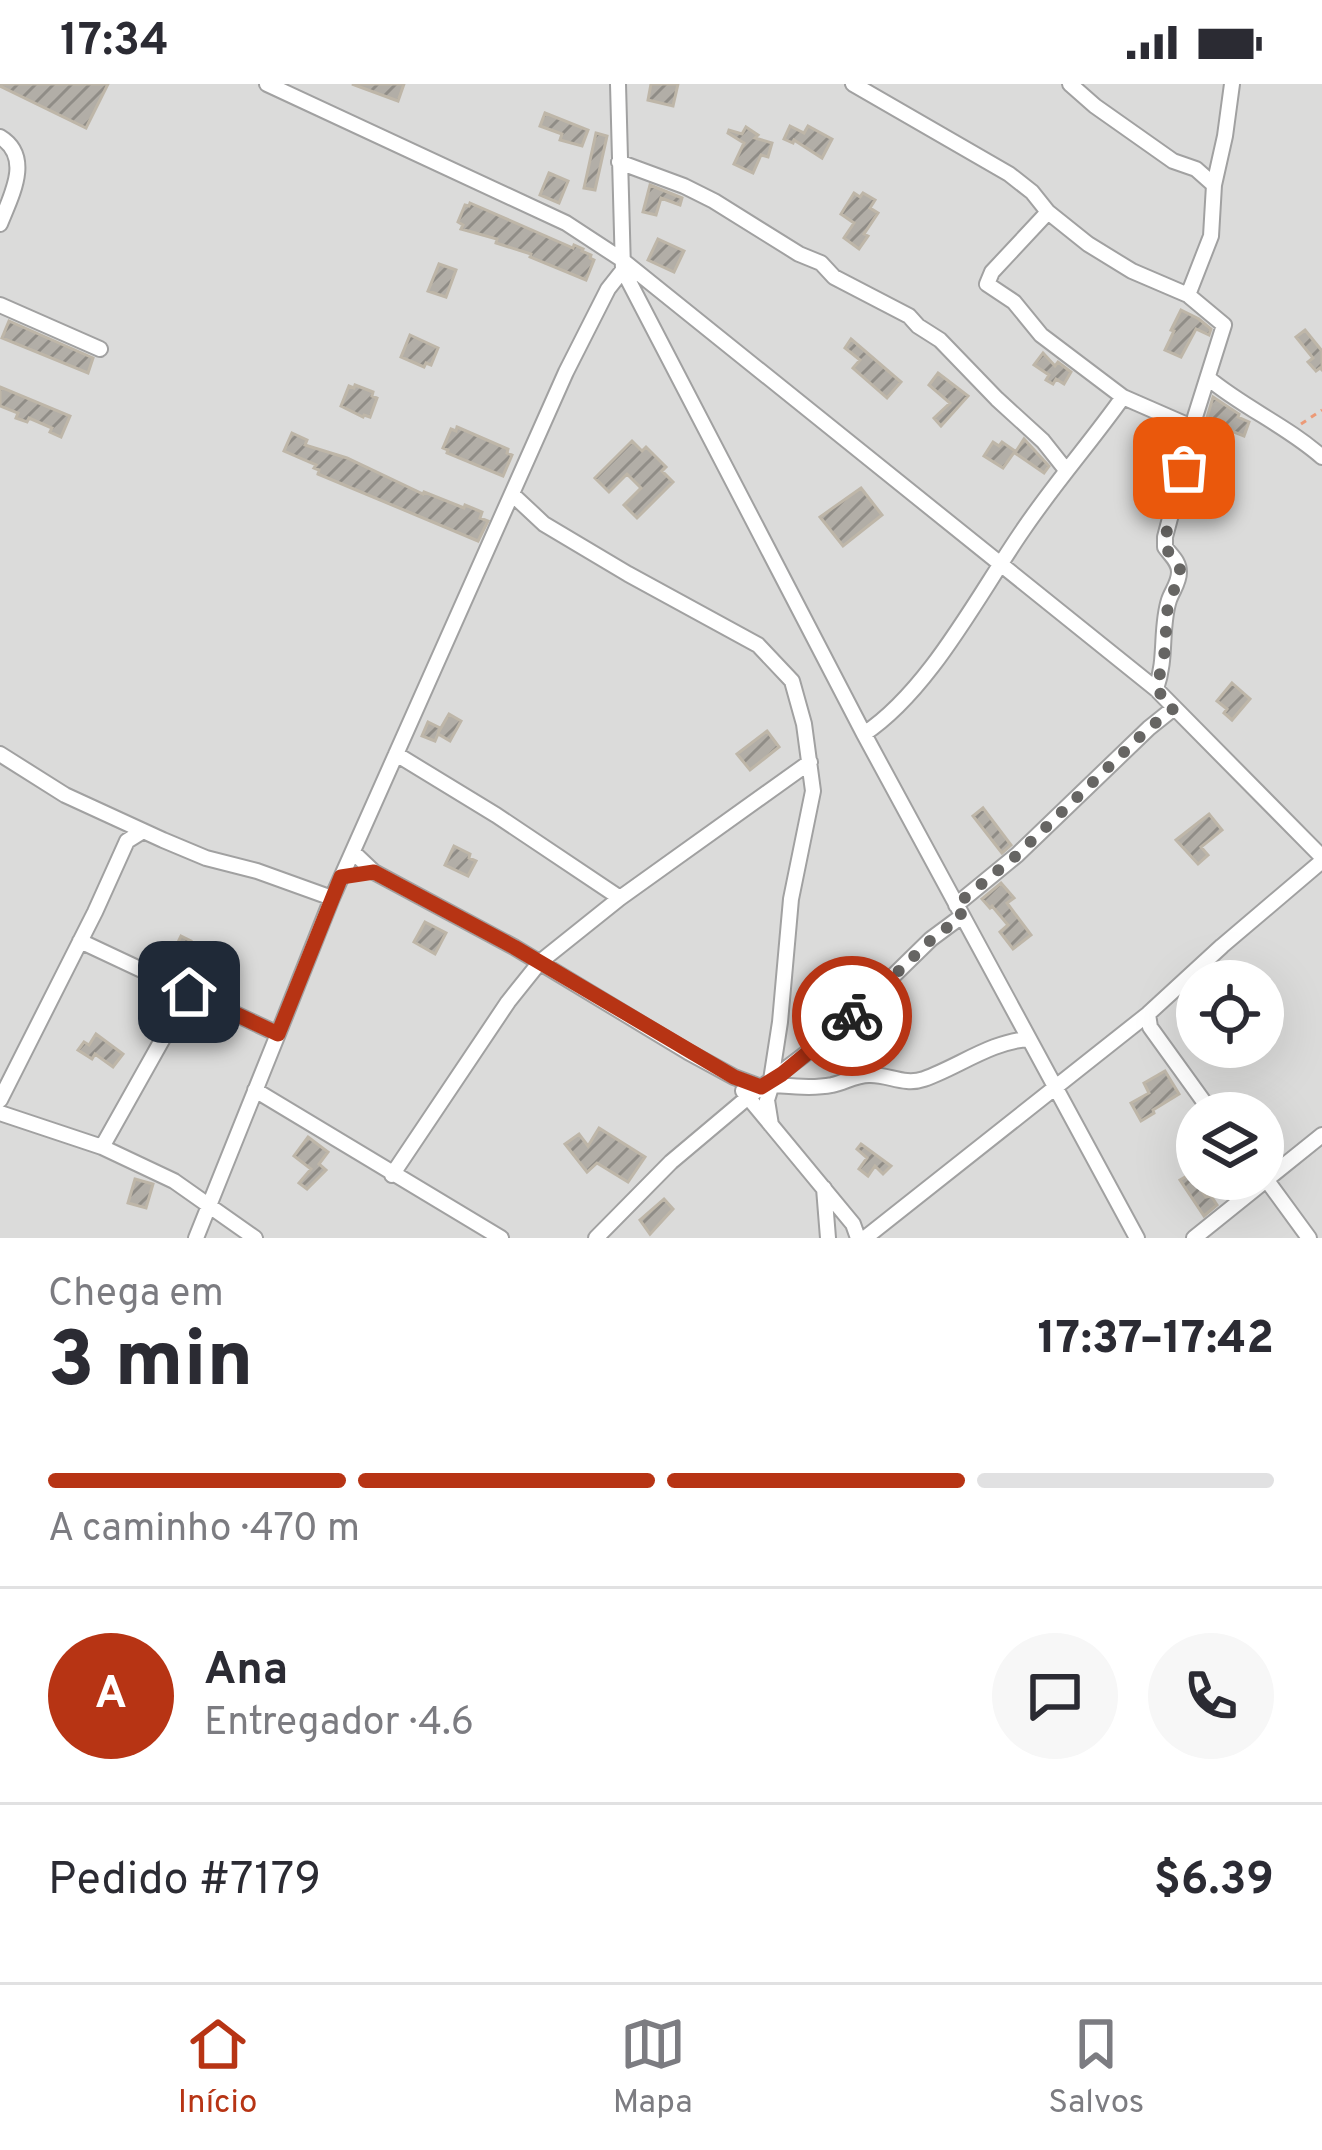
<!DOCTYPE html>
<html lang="pt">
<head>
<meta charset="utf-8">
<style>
  :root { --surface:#fff; --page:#f7f7f7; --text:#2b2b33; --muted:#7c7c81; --line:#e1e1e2; --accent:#b73414 }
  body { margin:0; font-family:Overpass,sans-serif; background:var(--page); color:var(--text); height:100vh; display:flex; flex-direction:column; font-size:45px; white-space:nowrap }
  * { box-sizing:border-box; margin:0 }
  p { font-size:39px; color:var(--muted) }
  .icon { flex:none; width:66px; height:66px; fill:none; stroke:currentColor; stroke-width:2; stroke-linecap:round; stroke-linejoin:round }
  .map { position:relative; height:1154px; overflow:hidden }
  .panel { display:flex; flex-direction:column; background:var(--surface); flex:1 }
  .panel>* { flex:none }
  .fabs { position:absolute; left:1176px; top:876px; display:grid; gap:24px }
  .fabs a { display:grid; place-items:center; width:108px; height:108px; border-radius:50%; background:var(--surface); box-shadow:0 12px 48px #0002; font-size:60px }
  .pin { position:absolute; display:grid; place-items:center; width:102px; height:102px; color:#fff; margin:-51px; border-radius:24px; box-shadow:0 6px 18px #0006 }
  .courier { position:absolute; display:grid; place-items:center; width:120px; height:120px; margin:-60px; border:9px solid #b73414; border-radius:50%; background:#fff; color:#222; box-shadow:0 3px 15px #0007 }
  .head em { font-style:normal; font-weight:800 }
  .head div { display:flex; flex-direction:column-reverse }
  .head { display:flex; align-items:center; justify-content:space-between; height:204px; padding:0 48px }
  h1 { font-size:78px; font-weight:800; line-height:90px }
  .bar { display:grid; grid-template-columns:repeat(4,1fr); gap:18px 12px; align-content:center; height:144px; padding:0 48px }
  .bar i { height:15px; border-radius:9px; background:var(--line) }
  .bar .on { background:var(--accent) }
  .bar p { grid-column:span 4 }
  .line { display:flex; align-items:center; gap:30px; padding:0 48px; border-top:3px solid var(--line) }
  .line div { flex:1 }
  .round { display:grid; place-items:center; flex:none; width:126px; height:126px; border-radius:63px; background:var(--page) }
  .status { display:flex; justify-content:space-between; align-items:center; height:84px; padding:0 60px; background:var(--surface); direction:ltr }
  .status svg { height:33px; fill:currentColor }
  .menu { display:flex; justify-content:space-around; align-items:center; height:168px; border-top:3px solid var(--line); background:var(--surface); font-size:33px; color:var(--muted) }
  .menu a { display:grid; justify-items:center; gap:6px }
  .menu .on { color:var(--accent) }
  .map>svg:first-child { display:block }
  .residential { fill:#dbdbda; fill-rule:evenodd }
  .building { fill:url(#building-hatch); stroke:#beb6a8; stroke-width:3 }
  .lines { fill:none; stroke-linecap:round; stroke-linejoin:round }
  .minor-casing { stroke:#a1a1a1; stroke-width:18 }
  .path { stroke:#ec9a77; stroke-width:3; stroke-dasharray:6 6; stroke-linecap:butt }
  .minor { stroke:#fff; stroke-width:14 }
  .done { stroke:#666563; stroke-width:12; stroke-dasharray:0 21.6 }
  .route { stroke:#b73414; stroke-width:15 }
</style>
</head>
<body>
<div class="status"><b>17:34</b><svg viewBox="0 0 49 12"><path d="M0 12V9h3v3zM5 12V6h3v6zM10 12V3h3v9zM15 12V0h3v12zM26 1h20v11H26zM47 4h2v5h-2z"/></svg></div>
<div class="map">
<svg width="1322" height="1154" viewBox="0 0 1322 1154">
  <defs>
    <pattern id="building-hatch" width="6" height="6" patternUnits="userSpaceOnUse" patternTransform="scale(3)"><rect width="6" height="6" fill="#b2aea7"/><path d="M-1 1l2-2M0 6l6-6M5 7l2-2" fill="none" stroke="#908d87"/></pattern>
  </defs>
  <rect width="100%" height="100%" fill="#edece4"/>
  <path class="residential" d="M0,0H1322V1154H0ZM1197,897H1263V963H1197ZM1197,1029H1263V1095H1197Z"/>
  <path class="building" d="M0,0H108L86,44L0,2Z
    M352,0H404L398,17Z
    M651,0H678L673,22L648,16Z
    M545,29L588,46L582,62L560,56L562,50L540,42Z
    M790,42L804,49L808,42L832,55L822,74L794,56L793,59L784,55Z
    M746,43L758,51L755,54L772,59L768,73L761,71L753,89L734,80L744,59L728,49L729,46L742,50Z
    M596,49L607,52L595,106L584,104Z
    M549,89L568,97L559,119L540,111Z
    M650,101L682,114L680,121L661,114L656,131L643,128Z
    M854,109L860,113L863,109L875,116L870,124L878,129L864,150L868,152L859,165L844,154L854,139L841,130Z
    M470,119L573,164L574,161L583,165L582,167L591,171L590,174L594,176L586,196L530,173L531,170L496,159L497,155L461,145L463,141L458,138L465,121L469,122Z
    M658,155L684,167L674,188L648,176Z
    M439,180L456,186L446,213L428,207Z
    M1181,226L1199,235L1211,245L1209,251L1196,245L1181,273L1165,266L1174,247L1171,246Z
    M9,237L93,274L88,289L2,254Z
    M1305,246L1322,267V286L1320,284L1316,287L1308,278L1313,274L1296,253Z
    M410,251L438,264L431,281L426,279L424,283L401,273Z
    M851,255L901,298L887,314L853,284L860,276L845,264Z
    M1043,269L1055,282L1058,278L1071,288L1064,300L1056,295L1053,300L1046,296L1049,291L1034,281Z
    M938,289L968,312L941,342L934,334L950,319L929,301Z
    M355,301L373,308L372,312L377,314L370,333L364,331L363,333L341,322L349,302L354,304Z
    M0,303L70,332L61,353L50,348L52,344L29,334L27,338L16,334L18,329L0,322Z
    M1213,313L1239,330L1238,333L1249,338L1244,352L1206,337Z
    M457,343L508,365L507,369L512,371L503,392L447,369L448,366L443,364L451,345L456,347Z
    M292,349L307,356L305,361L347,374L423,410L424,408L464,424L465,421L482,428L480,434L488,437L478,457L318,390L319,386L314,384L316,381L284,367Z
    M1024,355L1049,382L1044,389L1015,369Z
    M632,357L642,367L646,363L666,383L662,387L673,398L637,434L624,421L641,404L627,390L609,408L595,394Z
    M993,358L999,362L1002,358L1015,367L1003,384L984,372Z
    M861,404L882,431L843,462L820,433Z
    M1232,599L1250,615L1232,636L1224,629L1227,625L1217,617Z
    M449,630L461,637L450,657L438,650L435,657L422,652L428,638L440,644L438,649Z
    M767,647L779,663L750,686L737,670Z
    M983,724L1011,761L1002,769L973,732Z
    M1209,730L1222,746L1201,763L1208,771L1198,780L1176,756Z
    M454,762L470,770L469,774L476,777L468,792L445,781Z
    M1001,799L1014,814L1007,819L1031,851L1013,865L1000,848L1008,841L992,822L990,824L982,815Z
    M425,838L446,849L435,870L414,858Z
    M181,852L191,857L181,888L166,883Z
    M96,950L123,970L113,983L95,970L92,975L78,966L84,958L89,961Z
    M1165,987L1179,1010L1153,1026L1154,1029L1141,1037L1131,1019L1149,1009L1144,999Z
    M599,1044L645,1073L628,1098L597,1079L587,1088L565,1060L579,1050L588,1062Z
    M308,1053L328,1068L319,1080L326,1086L307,1105L299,1099L311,1085L294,1072Z
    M861,1060L891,1082L883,1090L875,1082L868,1092L859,1085L867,1074L857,1065Z
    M1197,1068V1100L1206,1113L1211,1112L1217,1121L1204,1132L1180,1096L1192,1089L1184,1076Z
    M135,1095L153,1100L146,1124L128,1119Z
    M664,1115L673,1125L650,1150L640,1136Z"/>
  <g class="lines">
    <defs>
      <path id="minor" d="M267,0L566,139L621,175L1156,605L1322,773
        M618,0L623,186L864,650L1137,1154
        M853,0L1009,90L1032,108L1048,128L1088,160L1132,187L1188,211L1224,241L1195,333L1194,344L1165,453V463C1171,472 1179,477 1179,488C1179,499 1172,507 1169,516C1160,544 1167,574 1156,605
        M1070,0L1095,22L1173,77L1196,85L1214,101
        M0,53C33,73 11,112 0,140
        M619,78L684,102L714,117L799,170L821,179L834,193L909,232L918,242L940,256L997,315L1043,357L1066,386
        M1048,128L992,188L987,200L1014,218L1041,251L1123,313L1194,344
        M1188,211L1211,152L1214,101L1225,52L1232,0
        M0,221L100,265
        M1208,294C1244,324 1287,342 1322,373
        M512,410L544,440L628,490L758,561L792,597L804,640L813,707L791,815L780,938L771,996
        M864,650C930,606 978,511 1023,446C1054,400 1091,358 1123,313
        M0,670L65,711L163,756L206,774L257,787L332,814
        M396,670L496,731L620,814
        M353,768L374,788L514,863L688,968L734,993L761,1003
        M956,821L1017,771L1149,644L1174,624
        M80,857L278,950L332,814L566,288L608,205L623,186
        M1148,930L1150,943L1212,1029
        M766,1000C787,1002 812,1005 832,1001C845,998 856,991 869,991C888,990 904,1002 924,995C958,983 992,957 1029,955
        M255,1006L501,1154
        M743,1007L853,1140L858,1154
        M0,1016L95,828L127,757L143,747
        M0,1029L102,1063L174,1097L255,1154
        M771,1041L767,1016L772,1000
        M102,1063L189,908
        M392,1091L508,918L540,878L620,814L810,678
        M1263,1091L1309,1154
        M824,1104L828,1154
        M196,1154L278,950
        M596,1154L671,1078L747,1014L841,943L931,855L962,832
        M865,1154L1148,930L1222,862L1322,777
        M1194,1154L1322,1051"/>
    </defs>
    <use href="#minor" class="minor-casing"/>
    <path class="path" d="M1301,340L1322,326"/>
    <use href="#minor" class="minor"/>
  </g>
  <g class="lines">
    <path class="done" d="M852,932L932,855L962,832L956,821L1017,771L1149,644L1174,624L1156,605L1164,574L1168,518L1175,504L1180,485L1176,476L1165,464V454L1184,384"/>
    <path class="route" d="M189,908L278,950L341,793L374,788L514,863L734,993L761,1003L782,990L852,932"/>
  </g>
</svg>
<div class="fabs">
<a><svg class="icon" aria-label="locate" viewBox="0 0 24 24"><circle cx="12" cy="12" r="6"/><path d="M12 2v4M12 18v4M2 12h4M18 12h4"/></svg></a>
<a><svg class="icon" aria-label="layers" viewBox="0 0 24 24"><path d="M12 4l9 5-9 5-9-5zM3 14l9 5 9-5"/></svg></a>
</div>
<div class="pin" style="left:1184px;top:384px;background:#ea580c"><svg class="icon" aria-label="bag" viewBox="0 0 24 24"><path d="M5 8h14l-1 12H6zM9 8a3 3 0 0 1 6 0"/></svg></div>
<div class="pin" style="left:189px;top:908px;background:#1f2937"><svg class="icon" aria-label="home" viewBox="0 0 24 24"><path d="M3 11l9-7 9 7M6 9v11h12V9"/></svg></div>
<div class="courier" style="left:852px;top:932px"><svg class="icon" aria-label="bike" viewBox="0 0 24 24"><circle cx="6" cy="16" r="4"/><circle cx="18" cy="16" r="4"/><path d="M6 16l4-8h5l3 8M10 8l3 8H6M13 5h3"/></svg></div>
</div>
<section class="panel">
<div class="head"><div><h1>3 min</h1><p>Chega em</p></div><em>17:37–17:42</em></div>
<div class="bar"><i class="on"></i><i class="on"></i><i class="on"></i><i></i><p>A caminho · 470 m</p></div>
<div class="line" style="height:216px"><b class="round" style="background:var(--accent);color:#fff">A</b><div><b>Ana</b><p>Entregador · 4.6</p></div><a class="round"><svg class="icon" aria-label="chat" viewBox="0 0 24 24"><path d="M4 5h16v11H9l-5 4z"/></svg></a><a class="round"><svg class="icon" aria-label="phone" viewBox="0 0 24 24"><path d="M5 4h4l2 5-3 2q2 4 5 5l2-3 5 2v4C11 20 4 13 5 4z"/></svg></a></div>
<div class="line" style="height:156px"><div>Pedido #7179</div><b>$6.39</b></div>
</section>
<nav class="menu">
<a class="on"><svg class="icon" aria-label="home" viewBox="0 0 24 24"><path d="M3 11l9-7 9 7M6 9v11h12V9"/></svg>Início</a>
<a><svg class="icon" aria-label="map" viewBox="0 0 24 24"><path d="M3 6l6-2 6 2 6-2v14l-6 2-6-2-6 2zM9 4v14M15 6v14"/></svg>Mapa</a>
<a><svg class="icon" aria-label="saved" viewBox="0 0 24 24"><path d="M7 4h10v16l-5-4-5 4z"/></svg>Salvos</a>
</nav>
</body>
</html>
